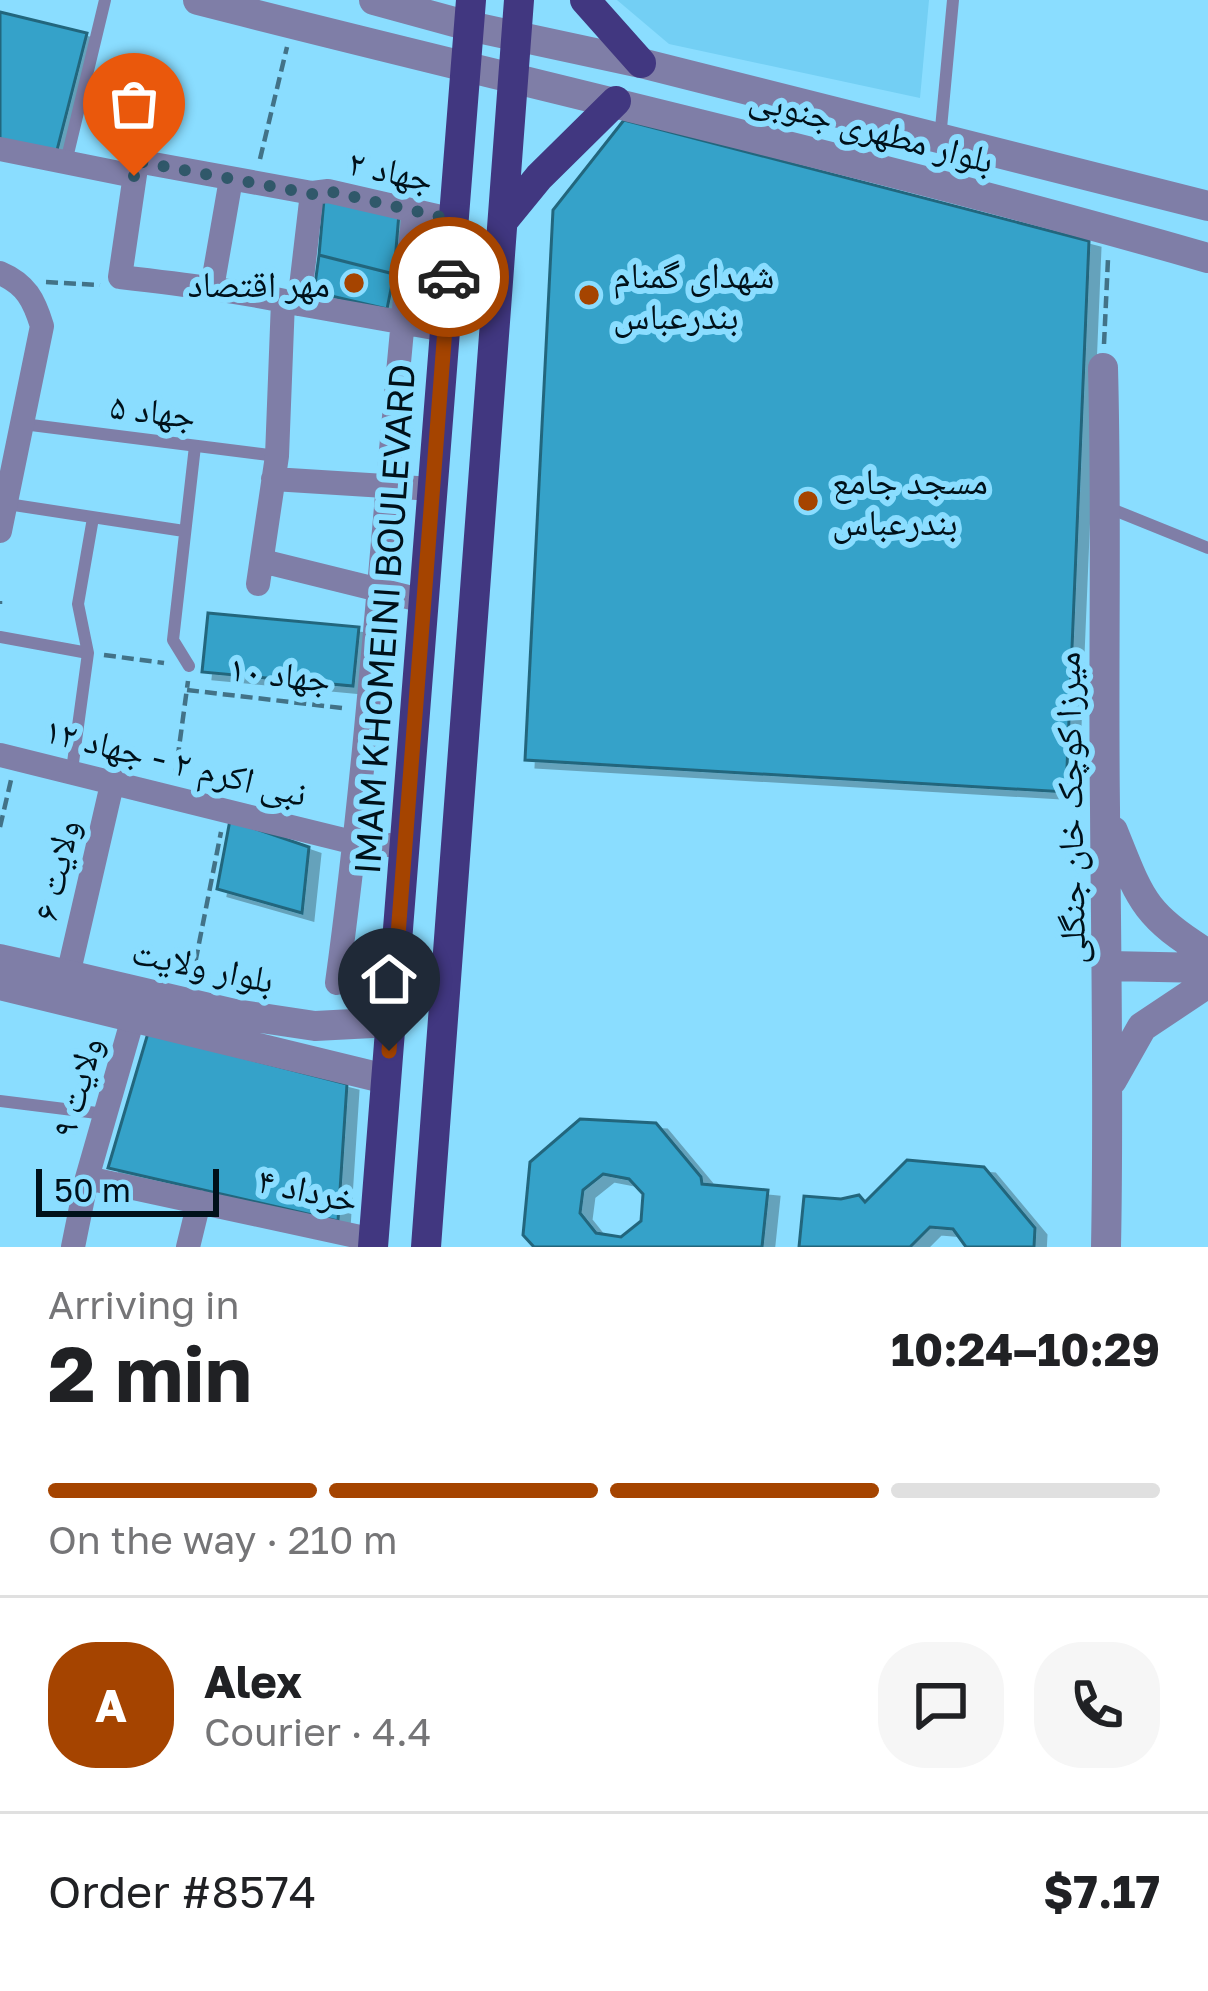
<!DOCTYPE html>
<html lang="en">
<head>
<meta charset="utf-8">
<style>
  :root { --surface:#fff; --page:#f6f6f6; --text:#202124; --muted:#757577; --line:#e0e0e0; --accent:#a54400 }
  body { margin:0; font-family:"Golos Text","Noto Naskh Arabic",sans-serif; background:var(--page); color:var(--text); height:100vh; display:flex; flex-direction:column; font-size:45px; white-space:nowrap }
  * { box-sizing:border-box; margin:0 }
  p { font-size:39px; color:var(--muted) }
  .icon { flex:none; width:66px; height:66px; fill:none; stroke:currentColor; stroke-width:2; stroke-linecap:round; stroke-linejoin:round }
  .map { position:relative; height:1247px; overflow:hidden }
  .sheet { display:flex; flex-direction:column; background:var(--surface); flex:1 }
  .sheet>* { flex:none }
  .scale { position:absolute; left:36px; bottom:30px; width:183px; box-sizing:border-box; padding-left:12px; border:6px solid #00111a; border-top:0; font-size:33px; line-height:42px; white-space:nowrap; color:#00111a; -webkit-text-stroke:9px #8addff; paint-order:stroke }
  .pin { position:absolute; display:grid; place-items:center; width:102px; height:102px; color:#fff; margin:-123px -51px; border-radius:50% 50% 50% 0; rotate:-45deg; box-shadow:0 0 12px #0007 }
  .pin .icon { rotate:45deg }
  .courier { position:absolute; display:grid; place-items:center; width:120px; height:120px; margin:-60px; border:9px solid #a54400; border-radius:50%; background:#fff; color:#222; box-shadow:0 3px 15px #0007 }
  .head em { font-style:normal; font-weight:700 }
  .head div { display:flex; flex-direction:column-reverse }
  .head { display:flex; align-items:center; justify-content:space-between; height:204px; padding:0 48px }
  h1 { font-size:78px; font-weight:700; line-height:90px }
  .bar { display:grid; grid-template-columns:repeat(4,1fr); gap:18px 12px; align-content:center; height:144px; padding:0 48px }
  .bar i { height:15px; border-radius:9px; background:var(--line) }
  .bar .current { background:var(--accent) }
  .bar p { grid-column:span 4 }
  .line { display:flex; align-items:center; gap:30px; padding:0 48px; border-top:3px solid var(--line) }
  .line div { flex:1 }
  .round { display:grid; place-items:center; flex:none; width:126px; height:126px; border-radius:48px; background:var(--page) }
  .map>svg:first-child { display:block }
  .built { fill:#73cff4 }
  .building { fill:#34a2c9; stroke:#24667d; stroke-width:3; fill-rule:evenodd; filter:url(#shadow) }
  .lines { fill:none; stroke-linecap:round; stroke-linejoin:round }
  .path { stroke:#427287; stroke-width:4.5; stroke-dasharray:12 6; stroke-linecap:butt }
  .service { stroke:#7f7ea7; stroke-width:12 }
  .minor { stroke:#7f7ea7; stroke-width:24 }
  .tertiary { stroke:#7f7ea7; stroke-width:30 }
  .primary { stroke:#413780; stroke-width:30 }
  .done { stroke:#30586a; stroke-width:12; stroke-dasharray:0 21.6 }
  .route { stroke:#a54400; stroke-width:15 }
  .poi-dot { fill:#a54400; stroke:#8addff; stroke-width:4.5 }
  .labels { text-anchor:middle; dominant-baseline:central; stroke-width:12; stroke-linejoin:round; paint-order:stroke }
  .street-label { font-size:36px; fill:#00111a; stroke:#8addff }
  .poi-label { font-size:36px; fill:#00111a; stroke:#8addff; text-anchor:start }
</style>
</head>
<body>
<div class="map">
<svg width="1208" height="1247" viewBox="0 0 1208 1247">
  <defs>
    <filter id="shadow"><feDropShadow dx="11" dy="7" stdDeviation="0" flood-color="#0004"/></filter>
  </defs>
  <rect width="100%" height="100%" fill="#8addff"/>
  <path class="built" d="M617,0H929L920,98L669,44Z"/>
  <path class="building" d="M0,12L87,33L56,154L0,140Z
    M624,120L1089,241L1066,792L525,760L553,210Z
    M324,199L399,213L394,274L319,255Z
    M319,255L394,274L387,309L314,292Z
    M208,613L359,627L353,686L202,672Z
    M230,820L309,847L302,913L217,889Z
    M148,1033L347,1084L338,1221L108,1168Z
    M580,1119L656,1123L701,1177L702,1184L768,1190L762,1247H534L523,1235L530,1162ZM603,1174L629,1179L643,1194L641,1221L621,1237L596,1233L580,1213L583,1190Z
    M907,1160L984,1167L1035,1228L1034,1247H966L953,1229L930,1227L910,1247H799L804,1196L841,1199L859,1195L865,1202Z"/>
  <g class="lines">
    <path class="path" d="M260,159L287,47
      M46,282L100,285
      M1104,344L1108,259
      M0,601V604
      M104,655L164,663
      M187,690L342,708
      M175,777L188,681
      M0,827L11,780
      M192,979L221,832"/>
    <path class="service" d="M940,139L953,0
      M66,162L105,0
      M23,424L277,456
      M1,503L184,531
      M1109,508L1208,548
      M0,637L88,653
      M189,666L173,640L195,446
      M72,770L88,653L78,604L93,518
      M0,1101L105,1114"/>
    <path class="minor" d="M0,149L134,176
      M312,193L328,191L454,220
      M0,273C26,284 34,300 42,326L0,531
      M212,288L231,179
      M299,304L312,193L137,161L120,277C180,284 240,291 299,304L445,330
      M273,479L433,489
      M262,561L424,601
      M258,584L277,456L283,301
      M0,755L356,843L405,846
      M68,975L113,780
      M337,983C372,727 386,468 414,211
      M87,1178L374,1240
      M73,1247L87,1178L133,1018
      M188,1247L199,1202"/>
    <path class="tertiary" d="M198,0C535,86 874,162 1208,258
      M374,0L469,26L641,63L1208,206
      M1103,368C1107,515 1103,661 1105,808C1106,954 1109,1100 1106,1247
      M1113,831C1140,898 1143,915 1208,954
      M0,959L235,1014L315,1026L392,1022
      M1109,966L1208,968
      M0,985L386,1079
      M1112,1080L1142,1027L1208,983"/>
    <path class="primary" d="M585,0L641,63
      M503,221L539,177L616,101
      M373,1247L471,0
      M426,1247L519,0"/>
  </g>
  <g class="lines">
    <path class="done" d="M134,176L136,161L312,194L328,191L454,220L449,277"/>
    <path class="route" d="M389,1051L449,277"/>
  </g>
  <g class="poi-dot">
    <circle cx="354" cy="283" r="12"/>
    <circle cx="589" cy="295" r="12"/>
    <circle cx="808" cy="501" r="12"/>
  </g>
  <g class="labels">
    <g class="street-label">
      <text transform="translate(872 128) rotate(15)">بلوار مطهری جنوبی</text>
      <text transform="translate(391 170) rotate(12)">جهاد ۲</text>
      <text transform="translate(153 410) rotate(7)">جهاد ۵</text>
      <text transform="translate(384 619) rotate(-86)">IMAM KHOMEINI BOULEVARD</text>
      <text transform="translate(280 673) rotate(7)">جهاد ۱۰</text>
      <text transform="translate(176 761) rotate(14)">نبی اکرم ۲ - جهاد ۱۲</text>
      <text transform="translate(1069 808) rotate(-91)">میرزا کوچک خان جنگلی</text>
      <text transform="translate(55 870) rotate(-77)">ولایت ۶</text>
      <text transform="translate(203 965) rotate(12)">بلوار ولایت</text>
      <text transform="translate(76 1087) rotate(-74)">ولایت ۹</text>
      <text transform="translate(308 1189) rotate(12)">خرداد ۴</text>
    </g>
    <g class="poi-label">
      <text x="613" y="274">شهدای گمنام<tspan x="613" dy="41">بندرعباس</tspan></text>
      <text x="330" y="283" text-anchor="end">مهر اقتصاد</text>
      <text x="832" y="480">مسجد جامع<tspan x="832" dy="41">بندرعباس</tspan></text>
    </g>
  </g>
</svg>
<div class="scale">50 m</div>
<div class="pin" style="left:134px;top:176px;background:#ea580c"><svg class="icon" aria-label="bag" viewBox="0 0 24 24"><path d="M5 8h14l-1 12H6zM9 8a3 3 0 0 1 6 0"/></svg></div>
<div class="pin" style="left:389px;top:1051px;background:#1f2937"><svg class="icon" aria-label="home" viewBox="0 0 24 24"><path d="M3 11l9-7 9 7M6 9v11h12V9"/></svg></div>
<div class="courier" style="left:449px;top:277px"><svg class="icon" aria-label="car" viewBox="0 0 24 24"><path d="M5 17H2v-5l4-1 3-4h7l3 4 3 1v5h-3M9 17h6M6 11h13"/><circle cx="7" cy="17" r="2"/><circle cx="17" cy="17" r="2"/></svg></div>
</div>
<section class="sheet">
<div class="head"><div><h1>2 min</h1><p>Arriving in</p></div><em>10:24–10:29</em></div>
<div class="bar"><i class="current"></i><i class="current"></i><i class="current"></i><i></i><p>On the way · 210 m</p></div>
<div class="line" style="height:216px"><b class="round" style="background:var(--accent);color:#fff">A</b><div><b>Alex</b><p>Courier · 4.4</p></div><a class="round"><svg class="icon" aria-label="chat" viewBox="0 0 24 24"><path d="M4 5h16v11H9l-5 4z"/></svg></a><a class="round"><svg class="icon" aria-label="phone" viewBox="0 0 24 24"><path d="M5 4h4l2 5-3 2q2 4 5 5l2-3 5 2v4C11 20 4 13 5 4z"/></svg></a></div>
<div class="line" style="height:156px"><div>Order #8574</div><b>$7.17</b></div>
</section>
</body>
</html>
